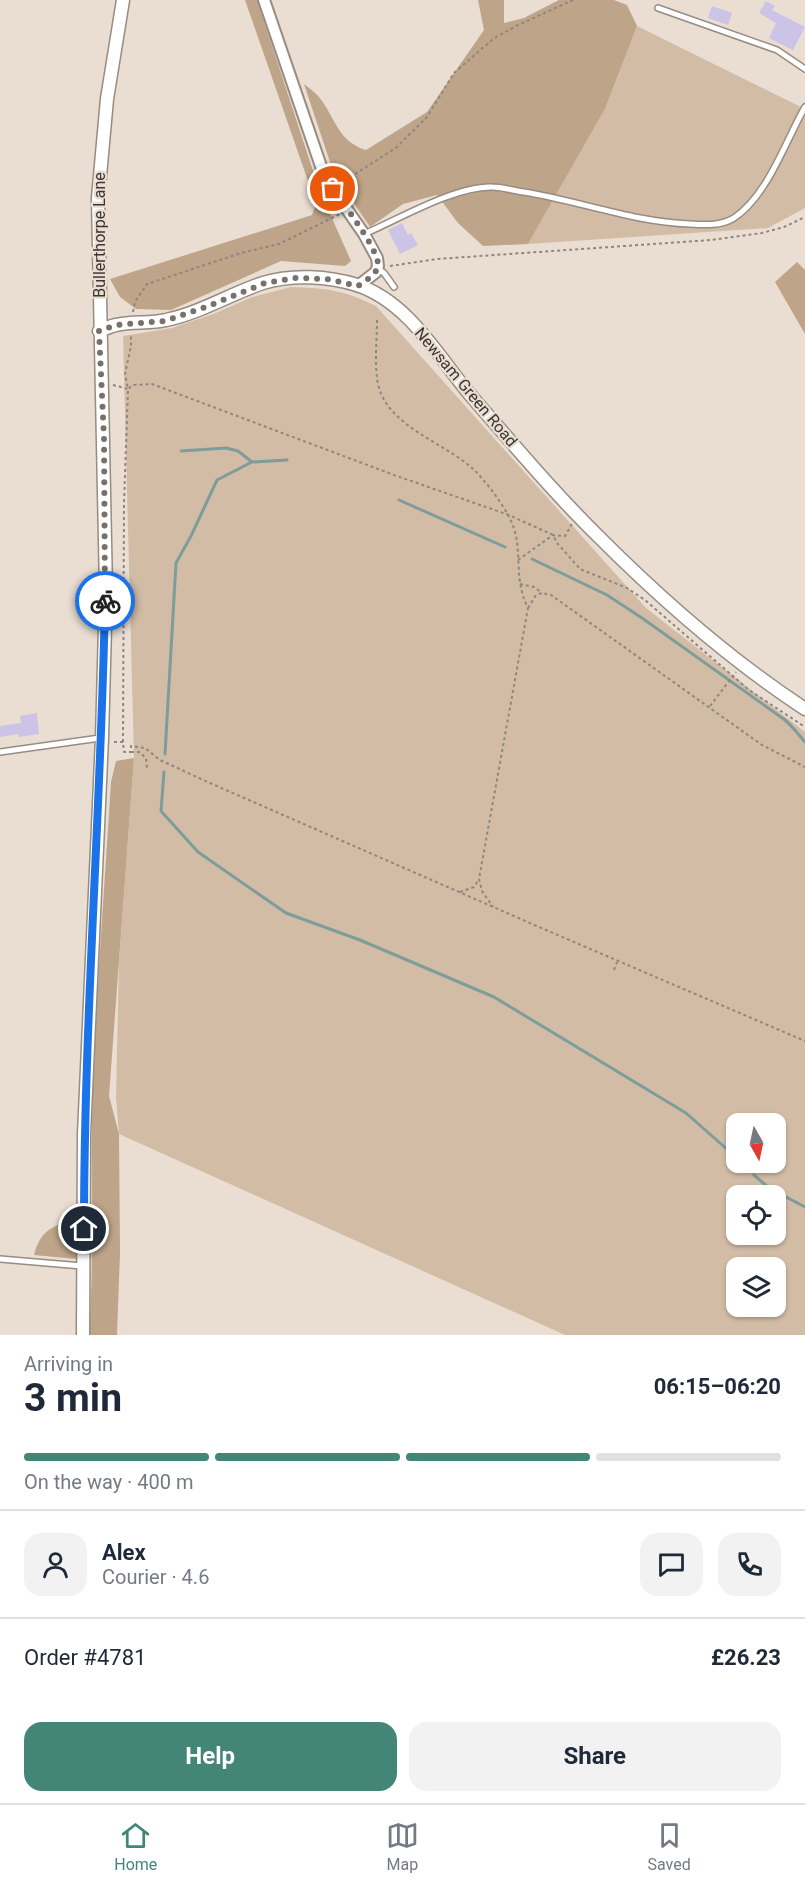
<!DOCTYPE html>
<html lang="en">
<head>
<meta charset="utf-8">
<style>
  :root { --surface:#fff; --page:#f2f2f3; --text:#1f2937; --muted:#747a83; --line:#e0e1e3; --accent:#438678 }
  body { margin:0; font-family:Roboto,sans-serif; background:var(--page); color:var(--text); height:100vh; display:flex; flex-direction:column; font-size:22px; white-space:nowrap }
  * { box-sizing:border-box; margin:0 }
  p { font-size:20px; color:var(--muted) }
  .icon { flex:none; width:33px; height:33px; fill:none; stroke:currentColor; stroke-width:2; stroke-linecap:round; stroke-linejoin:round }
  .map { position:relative; height:1335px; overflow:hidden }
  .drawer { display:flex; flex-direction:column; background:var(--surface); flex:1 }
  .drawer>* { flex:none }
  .needle { width:39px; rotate:171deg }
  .controls { position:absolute; left:726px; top:1113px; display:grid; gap:12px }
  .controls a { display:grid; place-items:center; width:60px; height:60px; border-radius:12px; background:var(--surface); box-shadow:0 2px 4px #0004; font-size:30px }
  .pin { position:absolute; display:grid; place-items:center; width:51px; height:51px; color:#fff; margin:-26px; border:3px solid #fff; border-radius:50%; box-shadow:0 2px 6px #0007 }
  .courier { position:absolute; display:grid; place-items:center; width:60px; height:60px; margin:-30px; border:4px solid #1a73e8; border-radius:50%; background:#fff; color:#222; box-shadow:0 2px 8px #0007 }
  .head em { font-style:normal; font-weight:700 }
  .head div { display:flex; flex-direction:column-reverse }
  .head { display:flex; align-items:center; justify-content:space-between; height:102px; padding:0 24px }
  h1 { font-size:39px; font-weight:700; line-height:45px }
  .bar { display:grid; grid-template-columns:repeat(4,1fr); gap:9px 6px; align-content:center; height:72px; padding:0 24px }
  .bar i { height:8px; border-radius:4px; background:var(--line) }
  .bar .on { background:var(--accent) }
  .bar p { grid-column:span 4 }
  .line { display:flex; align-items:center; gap:15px; padding:0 24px; border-top:2px solid var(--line) }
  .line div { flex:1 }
  .round { display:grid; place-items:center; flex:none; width:63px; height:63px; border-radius:18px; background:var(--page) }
  .primary-button { display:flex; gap:12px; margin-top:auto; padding:12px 24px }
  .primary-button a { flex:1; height:69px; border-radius:18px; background:var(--accent); color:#fff; font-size:24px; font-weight:700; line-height:69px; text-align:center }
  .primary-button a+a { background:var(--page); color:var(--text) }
  .tabs { display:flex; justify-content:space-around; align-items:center; height:84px; border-top:2px solid var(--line); background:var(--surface); font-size:16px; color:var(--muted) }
  .tabs a { display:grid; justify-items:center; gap:3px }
  .tabs .on { color:var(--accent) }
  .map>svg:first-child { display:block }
  .green { fill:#d3bca6; fill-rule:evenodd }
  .forest { fill:#bea488 }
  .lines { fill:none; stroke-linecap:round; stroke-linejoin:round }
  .stream { stroke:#7d9d9b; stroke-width:3 }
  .building { fill:#cbc4e7 }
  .service-casing { stroke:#978c81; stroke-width:8 }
  .minor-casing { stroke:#978c81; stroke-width:14 }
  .tertiary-casing { stroke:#978c81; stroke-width:15 }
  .path { stroke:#8f867f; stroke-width:2; stroke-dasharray:3 3; stroke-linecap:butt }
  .service { stroke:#fff; stroke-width:5 }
  .minor { stroke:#fff; stroke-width:10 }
  .tertiary { stroke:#fff; stroke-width:12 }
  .done { stroke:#78706a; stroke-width:6; stroke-dasharray:0 10.8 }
  .route { stroke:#1a73e8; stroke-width:8 }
  .labels { text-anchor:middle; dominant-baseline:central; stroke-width:4.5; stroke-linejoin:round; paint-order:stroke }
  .street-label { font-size:16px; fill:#3a3531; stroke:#eaded3 }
</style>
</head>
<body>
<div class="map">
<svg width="805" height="1335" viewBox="0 0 805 1335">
  <rect width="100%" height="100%" fill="#eaded3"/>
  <path class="green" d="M637,26L805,109V208L768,228L528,244L605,109Z
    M291,287C326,288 344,290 376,306L646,608L805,732V1335H565L119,1134L116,1098L119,963L134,758L123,336L172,328L216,313L252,297ZM736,1124H776V1162H736ZM736,1196H776V1234H736ZM736,1268H776V1306H736Z"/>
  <path class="forest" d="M245,0H257L319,189L351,261L345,266L281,261L171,310L136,309L120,297L110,279L312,215L316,204Z
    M478,0H504V23L524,18L559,0H614L627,5L637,26L605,109L528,244L483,246L458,223L437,195L403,204L370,227L334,174L304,84C309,88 315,92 319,97C336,118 337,141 366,150L427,112L484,30Z
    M797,262L805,270V334L775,282Z
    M134,758L109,1096L119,1134L120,1253L117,1335H89C94,1263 91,1192 92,1120C95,1007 104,895 111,782L116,761Z
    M80,1218L77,1259L34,1255C41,1228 55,1225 80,1218Z"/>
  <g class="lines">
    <path class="stream" d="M181,451L226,448L238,451L252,462
      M399,500L505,547
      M532,559L607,595L642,618L785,720C793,727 798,734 805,742
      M165,754L176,563L191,536L217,480L252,462L287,460
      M164,772L161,811L198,852L286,913L360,940L494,997L686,1113L729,1151
      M754,1175L769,1188L805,1207"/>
  </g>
  <path class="building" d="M766,1L775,6L772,10L805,27L793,50L769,38L776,23L759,13Z
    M712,6L732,13L728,25L708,18Z
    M402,223L408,235L411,233L418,245L400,254L388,230Z
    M37,713L39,734L19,737L18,734L0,737V726L21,723L20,716Z"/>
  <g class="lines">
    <defs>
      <path id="service" d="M658,8L777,50L805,69
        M364,234C399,219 455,186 492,187C503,187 514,191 524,192C580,201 633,222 690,224C705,225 721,226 734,218C768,195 785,142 805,107
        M377,268L384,273L394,287
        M0,752L100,738
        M0,1259L82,1266"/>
      <path id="minor" d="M264,0L325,178L364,234L377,258L378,266L376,272L358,286"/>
      <path id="tertiary" d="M99,331C105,329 110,326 116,325C132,321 150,324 166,320C200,313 230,294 263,283C292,274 328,276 357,285C409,302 439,358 472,397C514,445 555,494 600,538C661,599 732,661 805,709
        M83,1335L84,1134L102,738L106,590L98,198L107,99L123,0"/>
    </defs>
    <use href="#service" class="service-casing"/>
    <use href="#minor" class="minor-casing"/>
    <use href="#tertiary" class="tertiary-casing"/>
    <path class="path" d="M340,184L397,147L427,117L454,73L493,39L516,26L573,0
      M390,266L437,259L711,240L762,233L784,227L805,217
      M133,312L135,302L147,284L241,253L279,244L340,214
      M377,320C377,341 374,363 378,384C387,426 443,442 472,468C485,480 499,499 508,515C526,546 511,574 528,608L479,879L482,891L493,907
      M113,385L128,389L125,374L131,346V335
      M518,560L553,535L565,536L572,524
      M520,584L534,587L542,593
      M528,608L536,595L542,593L551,595L762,745L805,767
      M710,706L736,672
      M114,742H123L124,752H131V746L145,748L160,760L210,783L539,927L805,1041
      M123,742L124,503L128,389L133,385L152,384L394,475L509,515L553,535L557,543L580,569L627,588L645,600L749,690L805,727
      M131,752H139L146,758L147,769
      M460,892L474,887L479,879
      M614,970L617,962"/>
    <use href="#service" class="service"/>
    <use href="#minor" class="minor"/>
    <use href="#tertiary" class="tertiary"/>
  </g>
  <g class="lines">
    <path class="done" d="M105,601L104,438L99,331L116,325L165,321L206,307L265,283L296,278L327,279L358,286C365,281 377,274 378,266C380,251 342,202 333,189"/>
    <path class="route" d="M84,1229C84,1019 101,810 105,601"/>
  </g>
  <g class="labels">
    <g class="street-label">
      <text transform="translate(99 235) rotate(-90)">Bullerthorpe Lane</text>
      <text transform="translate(466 387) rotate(50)">Newsam Green Road</text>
    </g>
  </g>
</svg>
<div class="controls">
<a><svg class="needle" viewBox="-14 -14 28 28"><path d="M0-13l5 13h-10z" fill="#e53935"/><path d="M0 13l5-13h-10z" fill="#747a83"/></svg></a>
<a><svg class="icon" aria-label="locate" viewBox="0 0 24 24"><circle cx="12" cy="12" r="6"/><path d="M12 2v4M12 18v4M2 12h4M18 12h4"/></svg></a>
<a><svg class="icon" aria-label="layers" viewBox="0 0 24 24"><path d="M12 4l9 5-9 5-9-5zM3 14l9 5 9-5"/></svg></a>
</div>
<div class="pin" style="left:333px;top:189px;background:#ea580c"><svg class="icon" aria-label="bag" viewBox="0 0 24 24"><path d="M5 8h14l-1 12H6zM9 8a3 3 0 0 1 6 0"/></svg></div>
<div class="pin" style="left:84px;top:1229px;background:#1f2937"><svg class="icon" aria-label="home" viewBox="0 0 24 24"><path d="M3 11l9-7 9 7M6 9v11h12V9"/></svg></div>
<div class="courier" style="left:105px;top:601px"><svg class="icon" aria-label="bike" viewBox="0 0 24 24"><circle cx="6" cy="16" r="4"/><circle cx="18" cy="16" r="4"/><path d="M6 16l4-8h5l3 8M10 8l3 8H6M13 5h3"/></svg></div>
</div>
<section class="drawer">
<div class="head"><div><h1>3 min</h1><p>Arriving in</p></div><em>06:15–06:20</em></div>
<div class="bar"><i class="on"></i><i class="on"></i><i class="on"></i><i></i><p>On the way · 400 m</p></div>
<div class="line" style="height:108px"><a class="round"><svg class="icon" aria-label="person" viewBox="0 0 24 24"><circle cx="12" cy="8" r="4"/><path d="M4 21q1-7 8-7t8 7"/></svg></a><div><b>Alex</b><p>Courier · 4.6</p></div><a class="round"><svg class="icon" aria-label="chat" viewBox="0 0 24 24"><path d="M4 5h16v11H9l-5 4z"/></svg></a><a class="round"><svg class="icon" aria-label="phone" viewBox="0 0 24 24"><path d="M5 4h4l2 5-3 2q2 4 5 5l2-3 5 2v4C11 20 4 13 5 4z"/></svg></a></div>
<div class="line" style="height:78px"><div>Order #4781</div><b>£26.23</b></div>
<div class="primary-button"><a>Help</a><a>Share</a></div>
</section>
<nav class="tabs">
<a class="on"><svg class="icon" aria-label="home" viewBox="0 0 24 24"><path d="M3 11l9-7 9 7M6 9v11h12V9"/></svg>Home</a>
<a><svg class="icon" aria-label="map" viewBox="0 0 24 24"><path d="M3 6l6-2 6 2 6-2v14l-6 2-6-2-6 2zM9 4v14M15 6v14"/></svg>Map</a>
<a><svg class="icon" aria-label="saved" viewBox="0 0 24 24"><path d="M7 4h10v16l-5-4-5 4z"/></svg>Saved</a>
</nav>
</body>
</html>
